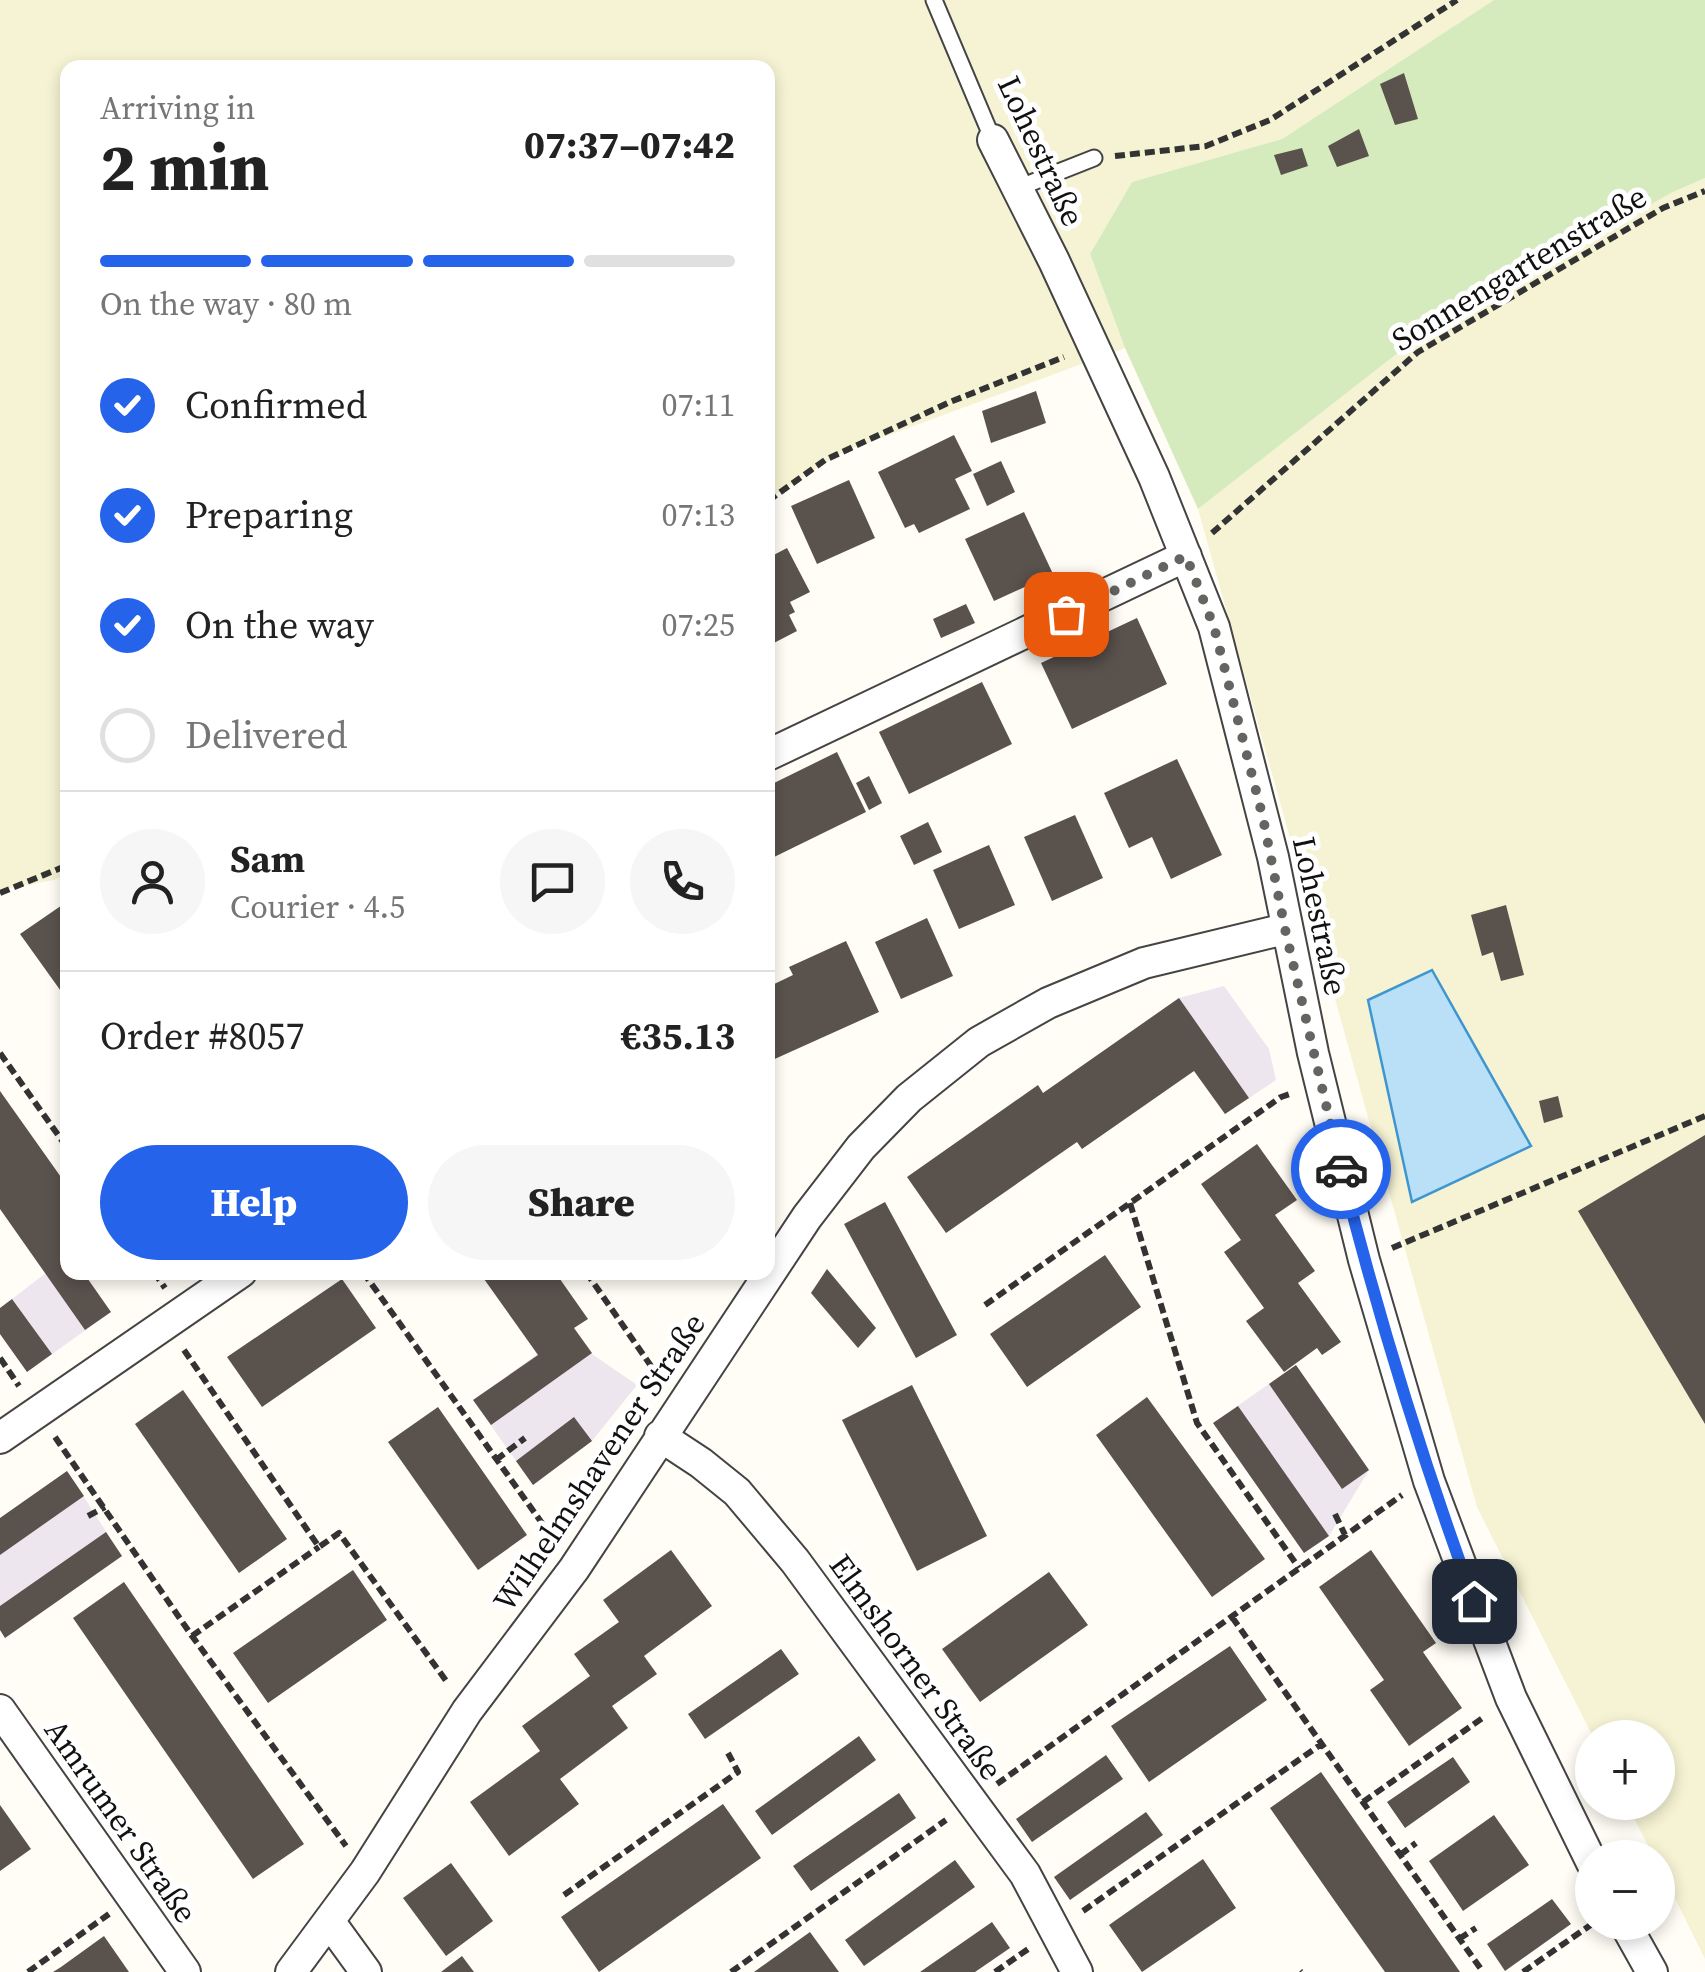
<!DOCTYPE html>
<html lang="en">
<head>
<meta charset="utf-8">
<style>
  :root { --surface:#fff; --page:#f6f6f6; --text:#222; --muted:#767676; --line:#e0e0e0; --accent:#2563eb }
  body { margin:0; font-family:"Source Serif 4",serif; background:var(--page); color:var(--text); height:100vh; display:flex; flex-direction:column; font-size:38px; white-space:nowrap }
  * { box-sizing:border-box; margin:0 }
  p { font-size:32px; color:var(--muted) }
  .icon { flex:none; width:55px; height:55px; fill:none; stroke:currentColor; stroke-width:2; stroke-linecap:round; stroke-linejoin:round }
  .map { position:relative; flex:1; overflow:hidden }
  .details { position:absolute; left:60px; top:60px; width:715px; height:1220px; display:flex; flex-direction:column; background:var(--surface); border-radius:20px; box-shadow:0 5px 15px #0003 }
  .details>* { flex:none }
  .tools { position:absolute; left:1575px; top:1720px; display:grid; gap:20px }
  .tools a { display:grid; place-items:center; width:100px; height:100px; border-radius:50%; background:var(--surface); box-shadow:0 5px 15px #0003; font-size:50px }
  .pin { position:absolute; display:grid; place-items:center; width:85px; height:85px; color:#fff; margin:-42px; border-radius:20px; box-shadow:0 5px 15px #0006 }
  .courier { position:absolute; display:grid; place-items:center; width:100px; height:100px; margin:-50px; border:8px solid #2563eb; border-radius:50%; background:#fff; color:#222; box-shadow:0 2px 12px #0007 }
  .headline em { font-style:normal; font-weight:800 }
  .headline div { display:flex; flex-direction:column-reverse }
  .headline { display:flex; align-items:center; justify-content:space-between; height:170px; padding:0 40px }
  h1 { font-size:65px; font-weight:800; line-height:75px }
  .bar { display:grid; grid-template-columns:repeat(4,1fr); gap:15px 10px; align-content:center; height:120px; padding:0 40px }
  .bar i { height:12px; border-radius:8px; background:var(--line) }
  .bar .active { background:var(--accent) }
  .bar p { grid-column:span 4 }
  .line { display:flex; align-items:center; gap:25px; padding:0 40px; border-top:2px solid var(--line) }
  .line div { flex:1 }
  .round { display:grid; place-items:center; flex:none; width:105px; height:105px; border-radius:52px; background:var(--page) }
  ol { padding:0 40px; list-style:none }
  li { display:flex; align-items:center; gap:30px; height:110px }
  li p { margin-inline-start:auto }
  li .icon { padding:10px; border-radius:50%; background:var(--accent); color:#fff; stroke-width:4 }
  li:last-child { color:var(--muted) }
  li i { width:55px; height:55px; border:5px solid var(--line); border-radius:50% }
  .cta { display:flex; gap:20px; margin-top:auto; padding:20px 40px }
  .cta a { flex:1; height:115px; border-radius:60px; background:var(--accent); color:#fff; font-size:40px; font-weight:800; line-height:115px; text-align:center }
  .cta a+a { background:var(--page); color:var(--text) }
  .map>svg:first-child { display:block }
  .industrial { fill:#eee6ef }
  .farmland { fill:#f6f3d4 }
  .green { fill:#d5ebbd }
  .water { fill:#b9e0f7; stroke:#3f96cf; stroke-width:2.5 }
  .building { fill:#5a524d }
  .lines { fill:none; stroke-linecap:round; stroke-linejoin:round }
  .service-casing { stroke:#444; stroke-width:19 }
  .minor-casing { stroke:#444; stroke-width:34 }
  .path { stroke:#333; stroke-width:6; stroke-dasharray:10 5; stroke-linecap:butt }
  .service { stroke:#fff; stroke-width:15 }
  .minor { stroke:#fff; stroke-width:30 }
  .done { stroke:#646461; stroke-width:10; stroke-dasharray:0 18 }
  .route { stroke:#2563eb; stroke-width:12 }
  .labels { text-anchor:middle; dominant-baseline:central; stroke-width:10; stroke-linejoin:round; paint-order:stroke }
  .street-label { font-size:32px; fill:#111; stroke:#fff }
</style>
</head>
<body>
<div class="map">
<svg width="1705" height="1972" viewBox="0 0 1705 1972">
  <rect width="100%" height="100%" fill="#fffdf5"/>
  <path class="industrial" d="M1224,986L1269,1049L1276,1080L1225,1114L1155,1015L1179,998Z
    M67,1257L68,1272L111,1312L27,1372L0,1334V1308Z
    M574,1328L592,1354L637,1385L592,1441L533,1485L473,1400Z
    M1296,1365L1369,1470L1329,1536L1304,1553L1213,1423Z
    M67,1471L122,1556L5,1638L0,1630V1518Z"/>
  <path class="farmland" d="M0,0H1494L1282,139L1132,182L1090,254L1125,348L843,452L768,499V68H68L67,874L54,880L0,890Z
    M1705,178V1959L1658,1864V1858L1654,1857L1626,1803L1658,1802V1738L1593,1737L1477,1507L1198,509L1417,338L1671,193Z"/>
  <path class="green" d="M1494,0H1705V178L1671,193L1417,338L1198,509L1125,348L1090,254L1132,182L1282,139Z"/>
  <path class="water" d="M1432,970L1531,1146L1412,1202L1368,1000Z"/>
  <path class="building" d="M1404,73L1418,119L1395,125L1380,84Z
    M1359,129L1369,156L1337,167L1328,146Z
    M1302,148L1308,166L1281,175L1274,155Z
    M1036,391L1046,423L991,443L982,411Z
    M954,435L972,471L955,479L970,509L919,533L914,524L905,528L878,472Z
    M1001,461L1015,492L987,506L973,474Z
    M849,480L875,538L817,564L791,506Z
    M1024,512L1053,574L994,601L965,539Z
    M787,548L810,592L790,602L795,612L789,615L797,631L768,646V558Z
    M966,604L975,623L941,638L933,619Z
    M1137,618L1167,684L1072,729L1041,663Z
    M982,682L1012,744L909,794L879,732Z
    M837,752L866,812L768,860V786Z
    M1177,759L1222,855L1171,879L1152,837L1129,848L1104,793Z
    M869,776L882,803L869,810L856,783Z
    M1075,815L1103,878L1052,901L1024,837Z
    M928,822L942,852L914,865L900,836Z
    M989,845L1015,905L959,929L933,870Z
    M68,901V1001L20,934Z
    M1506,905L1524,975L1501,981L1493,952L1482,956L1471,915Z
    M927,918L953,976L901,999L875,942Z
    M846,941L879,1012L768,1062V987L793,975L789,967Z
    M1179,998L1249,1098L1225,1114L1194,1071L1082,1149L1077,1142L946,1233L907,1177L1038,1085L1043,1093Z
    M0,1091L68,1187V1272H83L111,1312L85,1330L0,1209Z
    M1558,1096L1563,1117L1544,1123L1539,1101Z
    M1705,1135V1424L1578,1211Z
    M1257,1144L1297,1200L1275,1215L1315,1271L1298,1283L1341,1342L1322,1355L1317,1348L1284,1372L1246,1321L1264,1308L1224,1252L1241,1240L1201,1184Z
    M885,1202L957,1335L916,1358L844,1224Z
    M1105,1255L1141,1307L1027,1387L990,1334Z
    M827,1269L876,1328L858,1348L811,1293Z
    M479,1272H555L588,1319L574,1328L592,1353L491,1425L473,1400L538,1355Z
    M342,1279L376,1328L262,1407L227,1357Z
    M12,1299L52,1354L27,1372L0,1334V1308Z
    M1296,1365L1369,1470L1342,1489L1269,1384Z
    M912,1385L987,1536L917,1571L842,1420Z
    M183,1390L287,1539L239,1573L135,1424Z
    M1147,1397L1265,1559L1212,1597L1096,1435Z
    M1238,1406L1329,1536L1304,1553L1213,1423Z
    M438,1407L527,1535L478,1570L388,1442Z
    M574,1417L592,1441L533,1485L516,1461Z
    M67,1471L84,1496L0,1555V1518Z
    M106,1532L122,1556L5,1638L0,1630V1606Z
    M671,1550L712,1606L644,1656L657,1674L612,1706L628,1728L560,1779L579,1804L509,1856L470,1802L540,1751L522,1726L590,1676L574,1654L619,1622L603,1600Z
    M1371,1550L1436,1643L1423,1652L1462,1708L1409,1746L1370,1690L1384,1680L1319,1587Z
    M353,1570L387,1620L268,1703L233,1653Z
    M1049,1572L1088,1625L980,1702L942,1649Z
    M124,1582L304,1844L253,1879L73,1618Z
    M1230,1646L1267,1700L1149,1782L1111,1726Z
    M781,1649L799,1674L705,1739L688,1714Z
    M859,1736L876,1760L772,1835L755,1811Z
    M1106,1755L1123,1779L1032,1842L1016,1819Z
    M1453,1757L1470,1782L1405,1828L1387,1802Z
    M1321,1772L1417,1910L1460,1972H1385L1334,1900L1270,1808Z
    M899,1793L916,1818L811,1891L793,1866Z
    M723,1804L761,1858L599,1972L561,1917Z
    M0,1805L31,1849L0,1871Z
    M1146,1812L1163,1835L1070,1900L1054,1877Z
    M1494,1815L1529,1865L1463,1911L1429,1861Z
    M1203,1859L1236,1908L1142,1972L1109,1925Z
    M955,1860L975,1887L864,1966L845,1940Z
    M451,1863L493,1921L446,1956L403,1898Z
    M1552,1899L1571,1924L1505,1971L1487,1944Z
    M992,1922L1010,1948L975,1972H920Z
    M810,1932L839,1972H754Z
    M104,1936L129,1972H53L61,1967Z
    M462,1956L474,1972H441Z"/>
  <g class="lines">
    <defs>
      <path id="service" d="M934,0L993,140
        M1018,188L1094,158"/>
      <path id="minor" d="M993,140L1054,261L1154,477L1214,627L1273,857L1313,1053L1364,1260L1429,1481L1511,1698L1592,1863
        M768,755L1186,556
        M660,1436L701,1463L737,1492L795,1561L1025,1874L1077,1972
        M0,1438L241,1272
        M0,1710L185,1972
        M329,1921L366,1972
        M1624,1922L1652,1972
        M291,1972L365,1872L467,1711L574,1569L807,1217L861,1147L909,1098L979,1042L1048,1003L1144,963L1285,929"/>
    </defs>
    <use href="#service" class="service-casing"/>
    <use href="#minor" class="minor-casing"/>
    <path class="path" d="M1115,156L1206,146L1270,120L1457,0
      M768,501L825,460L950,402L1064,357
      M1212,533L1418,352L1663,208L1705,191
      M0,893L68,865
      M0,1053L68,1149
      M1130,1203L1197,1423L1299,1568
      M1392,1248L1705,1116
      M154,1272L165,1288
      M363,1272L554,1540
      M586,1272L651,1366L654,1390
      M985,1305L1281,1097L1293,1093
      M184,1350L319,1547L339,1533L447,1682
      M0,1358L19,1386
      M55,1437L192,1636L346,1846
      M496,1460L525,1438
      M1335,1514L1345,1535
      M88,1516L105,1507
      M1232,1617L1483,1972
      M192,1636L319,1547
      M997,1784L1402,1495
      M1363,1802L1484,1717
      M1400,1855L1416,1843
      M564,1895L738,1772L728,1753
      M1083,1911L1323,1743
      M1459,1939L1476,1928
      M1300,1971L1301,1972
      M28,1972L109,1914
      M731,1972L946,1820
      M995,1972L1031,1947
      M1523,1972L1592,1924"/>
    <use href="#service" class="service"/>
    <use href="#minor" class="minor"/>
  </g>
  <g class="lines">
    <path class="done" d="M1066,614L1186,556L1214,627L1263,818L1285,929L1341,1169"/>
    <path class="route" d="M1341,1169C1378,1316 1422,1459 1474,1601"/>
  </g>
  <g class="labels">
    <g class="street-label">
      <text transform="translate(1041 151) rotate(65)">Lohestraße</text>
      <text transform="translate(1519 268) rotate(-31)">Sonnengartenstraße</text>
      <text transform="translate(1320 916) rotate(78)">Lohestraße</text>
      <text transform="translate(599 1462) rotate(-56)">Wilhelmshavener Straße</text>
      <text transform="translate(916 1667) rotate(54)">Elmshorner Straße</text>
      <text transform="translate(121 1821) rotate(55)">Amrumer Straße</text>
    </g>
  </g>
</svg>
<div class="tools">
<a>+</a>
<a>−</a>
</div>
<div class="pin" style="left:1066px;top:614px;background:#ea580c"><svg class="icon" aria-label="bag" viewBox="0 0 24 24"><path d="M5 8h14l-1 12H6zM9 8a3 3 0 0 1 6 0"/></svg></div>
<div class="pin" style="left:1474px;top:1601px;background:#1f2937"><svg class="icon" aria-label="home" viewBox="0 0 24 24"><path d="M3 11l9-7 9 7M6 9v11h12V9"/></svg></div>
<div class="courier" style="left:1341px;top:1169px"><svg class="icon" aria-label="car" viewBox="0 0 24 24"><path d="M5 17H2v-5l4-1 3-4h7l3 4 3 1v5h-3M9 17h6M6 11h13"/><circle cx="7" cy="17" r="2"/><circle cx="17" cy="17" r="2"/></svg></div>
<section class="details">
<div class="headline"><div><h1>2 min</h1><p>Arriving in</p></div><em>07:37–07:42</em></div>
<div class="bar"><i class="active"></i><i class="active"></i><i class="active"></i><i></i><p>On the way · 80 m</p></div>
<ol>
<li><svg class="icon" aria-label="check" viewBox="0 0 24 24"><path d="M5 12l5 5 9-10"/></svg>Confirmed<p>07:11</p></li>
<li><svg class="icon" aria-label="check" viewBox="0 0 24 24"><path d="M5 12l5 5 9-10"/></svg>Preparing<p>07:13</p></li>
<li><svg class="icon" aria-label="check" viewBox="0 0 24 24"><path d="M5 12l5 5 9-10"/></svg>On the way<p>07:25</p></li>
<li><i></i>Delivered</li>
</ol>
<div class="line" style="height:180px"><a class="round"><svg class="icon" aria-label="person" viewBox="0 0 24 24"><circle cx="12" cy="8" r="4"/><path d="M4 21q1-7 8-7t8 7"/></svg></a><div><b>Sam</b><p>Courier · 4.5</p></div><a class="round"><svg class="icon" aria-label="chat" viewBox="0 0 24 24"><path d="M4 5h16v11H9l-5 4z"/></svg></a><a class="round"><svg class="icon" aria-label="phone" viewBox="0 0 24 24"><path d="M5 4h4l2 5-3 2q2 4 5 5l2-3 5 2v4C11 20 4 13 5 4z"/></svg></a></div>
<div class="line" style="height:130px"><div>Order #8057</div><b>€35.13</b></div>
<div class="cta"><a>Help</a><a>Share</a></div>
</section>
</div>
</body>
</html>
